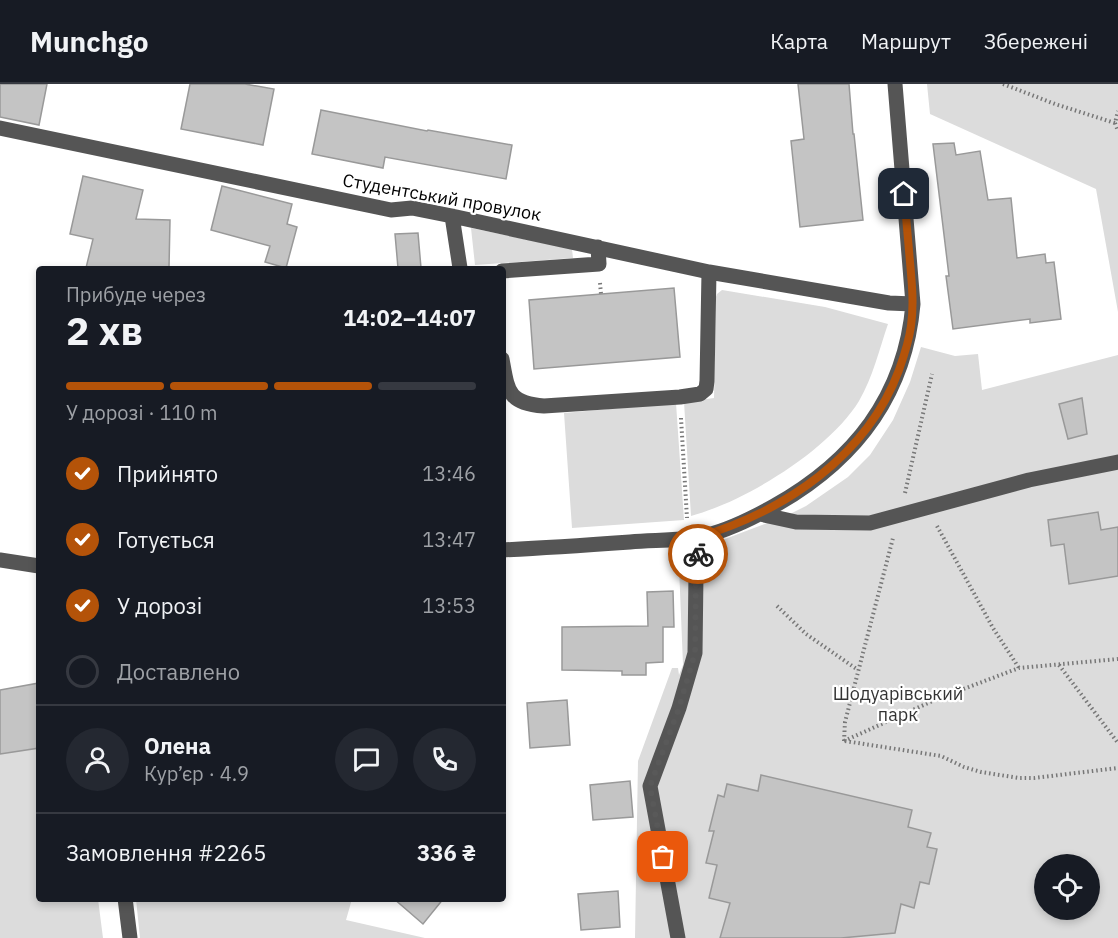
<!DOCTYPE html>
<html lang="uk">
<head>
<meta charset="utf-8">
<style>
  :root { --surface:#171b24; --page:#242831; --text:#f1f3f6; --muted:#9ea1a6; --line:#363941; --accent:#b45309 }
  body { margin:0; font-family:"IBM Plex Sans",sans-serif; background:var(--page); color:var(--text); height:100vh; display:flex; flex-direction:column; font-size:22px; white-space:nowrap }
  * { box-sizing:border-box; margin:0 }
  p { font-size:20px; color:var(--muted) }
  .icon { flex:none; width:33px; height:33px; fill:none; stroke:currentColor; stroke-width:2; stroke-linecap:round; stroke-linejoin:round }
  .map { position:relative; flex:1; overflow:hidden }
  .details { position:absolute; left:36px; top:182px; width:470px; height:636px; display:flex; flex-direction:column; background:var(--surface); border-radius:6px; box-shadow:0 3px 9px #0003 }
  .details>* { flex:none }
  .controls { position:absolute; left:1034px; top:770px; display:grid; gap:12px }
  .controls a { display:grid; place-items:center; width:66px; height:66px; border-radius:50%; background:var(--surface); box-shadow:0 3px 9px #0003; font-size:30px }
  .pin { position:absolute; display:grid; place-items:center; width:51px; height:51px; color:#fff; margin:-26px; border-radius:12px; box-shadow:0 3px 9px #0006 }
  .courier { position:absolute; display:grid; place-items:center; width:60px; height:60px; margin:-30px; border:4px solid #b45309; border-radius:50%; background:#fff; color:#222; box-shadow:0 2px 8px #0007 }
  .summary em { font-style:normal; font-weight:700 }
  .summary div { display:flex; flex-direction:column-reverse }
  .summary { display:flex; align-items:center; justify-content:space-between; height:102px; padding:0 30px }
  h1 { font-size:39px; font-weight:700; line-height:45px }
  .bar { display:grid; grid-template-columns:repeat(4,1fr); gap:9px 6px; align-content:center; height:72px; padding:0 30px }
  .bar i { height:8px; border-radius:4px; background:var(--line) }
  .bar .on { background:var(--accent) }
  .bar p { grid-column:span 4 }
  .line { display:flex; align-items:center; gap:15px; padding:0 30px; border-top:2px solid var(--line) }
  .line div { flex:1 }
  .round { display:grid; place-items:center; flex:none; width:63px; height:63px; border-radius:32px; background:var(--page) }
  ol { padding:0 30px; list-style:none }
  li { display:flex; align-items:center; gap:18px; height:66px }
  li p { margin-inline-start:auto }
  li .icon { padding:6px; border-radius:50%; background:var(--accent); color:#fff; stroke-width:4 }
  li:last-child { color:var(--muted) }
  li i { width:33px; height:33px; border:3px solid var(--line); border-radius:50% }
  header { display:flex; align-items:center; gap:36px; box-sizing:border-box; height:84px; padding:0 30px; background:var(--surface); border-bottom:2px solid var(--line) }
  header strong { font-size:28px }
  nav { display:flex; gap:33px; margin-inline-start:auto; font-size:21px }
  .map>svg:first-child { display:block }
  .green { fill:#dcdcdc; fill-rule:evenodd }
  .building { fill:#c4c4c4; stroke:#999; stroke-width:1.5 }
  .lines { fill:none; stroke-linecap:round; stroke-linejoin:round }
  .path { stroke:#777; stroke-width:4; stroke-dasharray:1.5 3; stroke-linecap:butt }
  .minor { stroke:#555; stroke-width:15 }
  .done { stroke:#595959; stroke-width:6; stroke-dasharray:0 10.8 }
  .route { stroke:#b45309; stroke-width:8 }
  .labels { text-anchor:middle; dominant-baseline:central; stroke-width:4.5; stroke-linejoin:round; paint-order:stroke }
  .street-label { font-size:18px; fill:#000; stroke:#fff }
  .park-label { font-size:18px; fill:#333; stroke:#fff }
</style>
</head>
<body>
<header>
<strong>Munchgo</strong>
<nav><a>Карта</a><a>Маршрут</a><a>Збережені</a></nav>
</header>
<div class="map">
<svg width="1118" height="854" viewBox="0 0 1118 854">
  <rect width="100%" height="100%" fill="#fff"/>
  <path class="green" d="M927,0H1118V228L1096,105L930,30Z
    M471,144L572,165L573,174L475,181Z
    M722,206L825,223L888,240C879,266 873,293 859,317C829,366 746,417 691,432L684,318L714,314L716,213L717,210Z
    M921,263L955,272L978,270L982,306L1118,271V854H635L638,677L672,584H678L679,591L683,581L679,482L698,467L709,461L786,432L806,422L848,393L870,371L893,336L910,298ZM1044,780H1089V825H1044Z
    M676,319L684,436L572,444L564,329Z
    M39,664V814L98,815L103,854H0V670Z
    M136,815H352L346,836L425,854H140Z"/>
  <path class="building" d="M0,0H47L39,41L0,33Z
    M190,0H245L274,5L263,61L181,45Z
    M798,0H849L853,50H854L863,136L800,143L791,57L804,55Z
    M321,26L427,47L428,46L512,61L506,95L385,73L383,84L312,70Z
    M954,59L956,71L980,67L988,116L1011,114L1017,174L1045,170L1046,179L1054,178L1061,235L1030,239V235L953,245L946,192H949L933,60Z
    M83,92L143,106L136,135L170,136L169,184H86L93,155L70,150Z
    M222,102L292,120L287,140L297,143L286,184L265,178L270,162L211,146Z
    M418,149L421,184H398L395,150Z
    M674,204L680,273L534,285L529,216Z
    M1082,314L1087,350L1068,355L1059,320Z
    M1098,428L1101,446L1118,443V492L1069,500L1064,460L1051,462L1048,436Z
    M673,507L674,543H663V578L646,579V591H622V587L562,586V543L648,542L647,508Z
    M39,599V664L0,670V606Z
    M567,616L570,661L530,664L527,619Z
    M761,691L912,726L908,743L931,749L927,763L937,765L929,800L920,798L914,824L901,820L895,849L841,854H720L730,819L709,814L717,781L706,779L714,747H709L718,711L724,713L727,700L758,707Z
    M630,697L633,733L593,736L590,701Z
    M618,807L620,843L581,846L578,810Z
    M393,814H444L423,840Z"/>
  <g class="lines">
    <path class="path" d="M1003,0L1055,20L1115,39L1118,27
      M1115,39L1118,47
      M600,199L601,210
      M681,334L687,434
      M905,409L932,290
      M937,442L993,544L1019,584
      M777,522L806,550L858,586
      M1059,581L1118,659
      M844,657L845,638L893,454
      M844,657L937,615L1019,584L1118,575
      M845,657L941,672L964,683L981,688L1019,694H1034L1118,684"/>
    <path class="minor" d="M0,44L391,126L412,124L452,132L709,188L889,219L913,220
      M452,132L460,184
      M502,187L599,180L598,163
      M502,275C508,308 508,319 544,322L680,313L700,310L706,305L707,297L709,188
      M760,430L796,438L870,439L1029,396L1118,378
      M502,466C545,464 588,461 630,458C653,456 676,457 699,453C725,448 751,435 774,422C854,377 905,313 913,220L895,0
      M0,476L39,482
      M125,814L130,854
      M678,854L650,702L679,624L695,569L696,489L699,453"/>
  </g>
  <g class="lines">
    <path class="done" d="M663,773L650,702L679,624L695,569L696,489L698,470"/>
    <path class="route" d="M698,470L699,453C785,427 867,372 899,286C904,272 909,257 911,242C914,221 912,200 910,178C908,156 906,133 904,110"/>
  </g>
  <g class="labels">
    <g class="street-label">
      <text transform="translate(442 113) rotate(10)">Студентський провулок</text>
    </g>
    <g class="park-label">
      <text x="898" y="609">Шодуарівський<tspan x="898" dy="21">парк</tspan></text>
    </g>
  </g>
</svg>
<div class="controls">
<a><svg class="icon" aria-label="locate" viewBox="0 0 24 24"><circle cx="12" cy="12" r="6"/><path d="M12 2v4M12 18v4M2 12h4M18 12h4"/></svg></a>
</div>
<div class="pin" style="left:663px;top:773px;background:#ea580c"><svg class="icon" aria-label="bag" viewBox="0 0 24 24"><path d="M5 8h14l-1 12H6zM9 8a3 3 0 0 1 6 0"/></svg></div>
<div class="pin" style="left:904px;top:110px;background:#1f2937"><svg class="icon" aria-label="home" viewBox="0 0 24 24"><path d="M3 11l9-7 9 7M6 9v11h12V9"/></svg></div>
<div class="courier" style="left:698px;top:470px"><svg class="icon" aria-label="bike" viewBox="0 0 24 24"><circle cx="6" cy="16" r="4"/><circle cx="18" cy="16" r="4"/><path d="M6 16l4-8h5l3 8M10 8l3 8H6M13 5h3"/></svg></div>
<section class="details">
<div class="summary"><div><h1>2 хв</h1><p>Прибуде через</p></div><em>14:02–14:07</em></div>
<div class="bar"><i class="on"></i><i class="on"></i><i class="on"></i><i></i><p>У дорозі · 110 m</p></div>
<ol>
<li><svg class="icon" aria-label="check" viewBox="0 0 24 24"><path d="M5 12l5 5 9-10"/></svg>Прийнято<p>13:46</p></li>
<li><svg class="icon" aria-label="check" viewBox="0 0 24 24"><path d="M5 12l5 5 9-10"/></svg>Готується<p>13:47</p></li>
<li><svg class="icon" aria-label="check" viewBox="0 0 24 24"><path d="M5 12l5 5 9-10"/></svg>У дорозі<p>13:53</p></li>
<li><i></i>Доставлено</li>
</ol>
<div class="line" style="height:108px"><a class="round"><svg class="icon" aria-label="person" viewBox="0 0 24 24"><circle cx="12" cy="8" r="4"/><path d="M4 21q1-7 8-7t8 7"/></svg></a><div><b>Олена</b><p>Кур’єр · 4.9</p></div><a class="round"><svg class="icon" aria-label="chat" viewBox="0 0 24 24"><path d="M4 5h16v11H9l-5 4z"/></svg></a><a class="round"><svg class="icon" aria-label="phone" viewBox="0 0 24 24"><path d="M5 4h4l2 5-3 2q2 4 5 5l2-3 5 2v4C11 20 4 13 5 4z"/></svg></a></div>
<div class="line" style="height:78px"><div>Замовлення #2265</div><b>336 ₴</b></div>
</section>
</div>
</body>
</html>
